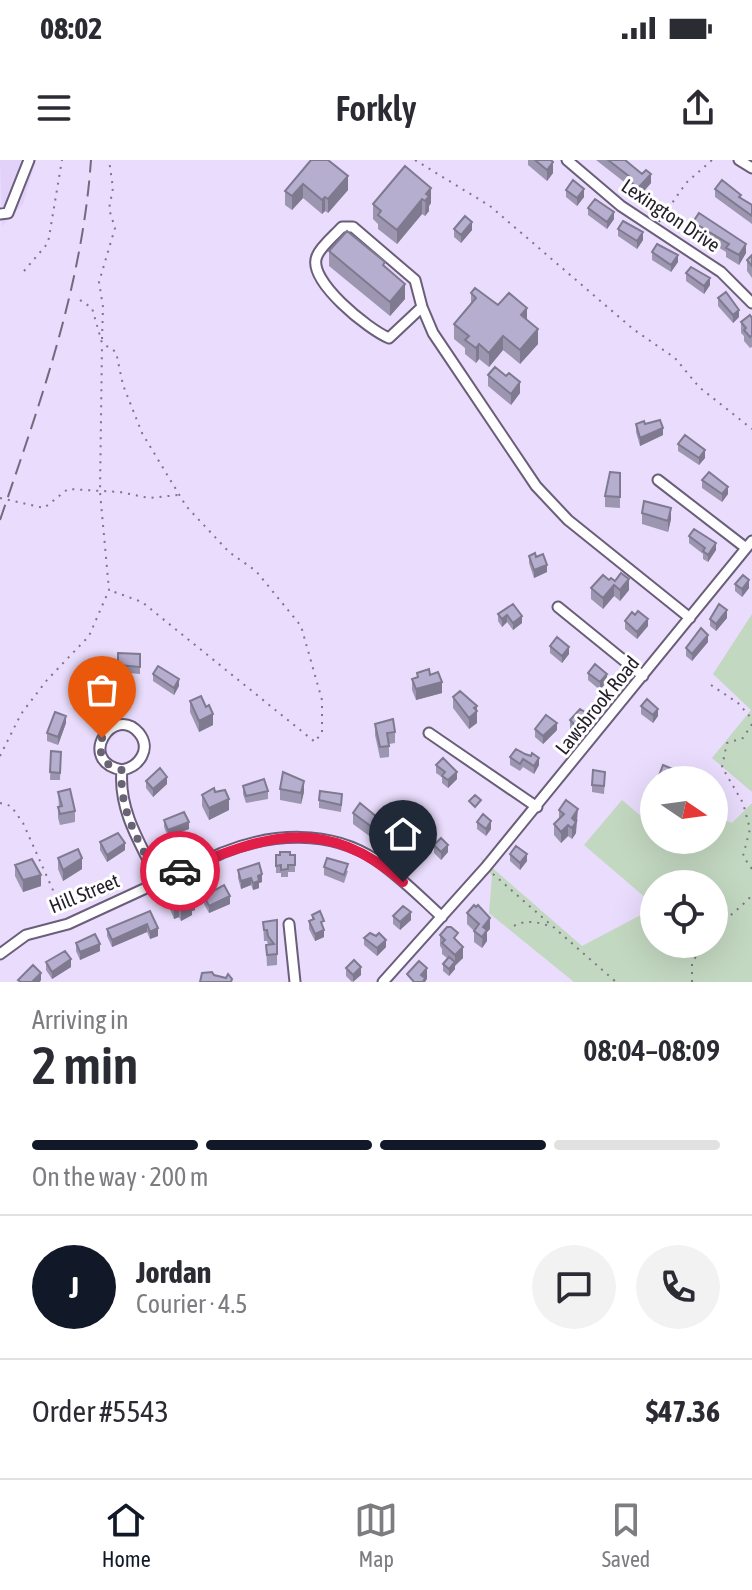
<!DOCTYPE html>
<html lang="en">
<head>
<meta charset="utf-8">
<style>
  :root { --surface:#fff; --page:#f2f2f3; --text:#2b2b33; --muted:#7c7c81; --line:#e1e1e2; --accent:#111827 }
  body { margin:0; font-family:"Asap Condensed",sans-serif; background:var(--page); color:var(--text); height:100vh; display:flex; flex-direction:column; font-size:30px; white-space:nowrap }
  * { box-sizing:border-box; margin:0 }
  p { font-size:26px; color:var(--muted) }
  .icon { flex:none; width:44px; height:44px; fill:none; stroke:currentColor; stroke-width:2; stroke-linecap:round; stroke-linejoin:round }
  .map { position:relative; height:822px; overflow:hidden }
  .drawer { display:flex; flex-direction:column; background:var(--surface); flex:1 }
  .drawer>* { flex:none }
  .needle { width:52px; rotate:103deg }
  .fabs { position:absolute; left:640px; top:606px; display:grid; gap:16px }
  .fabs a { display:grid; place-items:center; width:88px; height:88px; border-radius:50%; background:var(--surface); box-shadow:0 8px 32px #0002; font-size:40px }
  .pin { position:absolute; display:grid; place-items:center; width:68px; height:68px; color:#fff; margin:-82px -34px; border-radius:50% 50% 50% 0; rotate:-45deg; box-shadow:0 0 8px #0007 }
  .pin .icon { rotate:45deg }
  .courier { position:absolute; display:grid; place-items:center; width:80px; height:80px; margin:-40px; border:6px solid #e11d48; border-radius:50%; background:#fff; color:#222; box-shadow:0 2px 10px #0007 }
  .overview em { font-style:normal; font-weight:600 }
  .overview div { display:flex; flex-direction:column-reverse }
  .overview { display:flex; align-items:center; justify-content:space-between; height:136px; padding:0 32px }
  h1 { font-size:52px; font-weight:600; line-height:60px }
  .bar { display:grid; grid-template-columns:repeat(4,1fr); gap:12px 8px; align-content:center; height:96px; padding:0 32px }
  .bar i { height:10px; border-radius:6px; background:var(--line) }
  .bar .current { background:var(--accent) }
  .bar p { grid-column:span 4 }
  .line { display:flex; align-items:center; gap:20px; padding:0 32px; border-top:2px solid var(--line) }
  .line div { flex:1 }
  .round { display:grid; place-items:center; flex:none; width:84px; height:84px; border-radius:42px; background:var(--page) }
  .status { display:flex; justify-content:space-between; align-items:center; height:56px; padding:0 40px; background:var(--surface); direction:ltr }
  .status svg { height:22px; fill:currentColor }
  header { display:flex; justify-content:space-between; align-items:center; height:104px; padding:0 32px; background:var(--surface); font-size:36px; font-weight:600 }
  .menu { display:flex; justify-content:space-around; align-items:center; height:112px; border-top:2px solid var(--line); background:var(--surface); font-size:22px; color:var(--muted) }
  .menu a { display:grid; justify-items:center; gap:4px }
  .menu .current { color:var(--accent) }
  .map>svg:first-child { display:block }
  .built { fill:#e2d2f9 }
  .park { fill:#c3d8c1 }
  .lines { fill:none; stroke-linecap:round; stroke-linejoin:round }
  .minor-casing { stroke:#6a5e7a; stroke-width:13 }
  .path { stroke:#7e758a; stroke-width:2; stroke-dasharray:2 6; stroke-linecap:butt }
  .minor { stroke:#fff; stroke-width:9 }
  .rail { stroke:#726a7d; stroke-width:2; stroke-dasharray:16 8; stroke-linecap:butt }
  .wall { fill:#9c96b1 }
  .shaded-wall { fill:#7f7a90 }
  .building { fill:#b5aece; stroke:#7f7a90; stroke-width:2 }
  .done { stroke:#6a6275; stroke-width:8; stroke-dasharray:0 14.4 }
  .route { stroke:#e11d48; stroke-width:10 }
  .labels { text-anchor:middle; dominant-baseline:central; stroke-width:6; stroke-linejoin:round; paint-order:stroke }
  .street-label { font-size:20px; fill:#25202c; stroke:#fff }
</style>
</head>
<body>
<div class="status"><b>08:02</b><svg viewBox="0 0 49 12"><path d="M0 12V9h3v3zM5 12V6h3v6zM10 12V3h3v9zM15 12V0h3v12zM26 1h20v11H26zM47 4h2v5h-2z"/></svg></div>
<header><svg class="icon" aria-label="menu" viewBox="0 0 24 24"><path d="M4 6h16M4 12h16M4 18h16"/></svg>Forkly<svg class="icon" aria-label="share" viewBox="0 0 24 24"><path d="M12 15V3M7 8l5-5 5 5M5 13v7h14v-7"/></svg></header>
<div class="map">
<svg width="752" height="822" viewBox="0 0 752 822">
  <rect width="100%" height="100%" fill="#e9dcfc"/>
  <path class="built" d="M0,0H36L23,44L2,66Z"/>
  <path class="park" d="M752,454V632L712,598L751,550L713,514Z
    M622,640L654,667V680H670L687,694L700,680H714V664L720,658L732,663L752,643V822H574L489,753L492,716L480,697L582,786L654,748V784H714V724H654V745L584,685Z"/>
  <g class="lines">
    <defs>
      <path id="minor" d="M567,0L621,46L721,112L752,143
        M739,0L752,8
        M0,54L8,53L29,0
        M422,147L389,178C369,170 306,120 317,96C321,86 335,75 342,67H353L415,120L422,147L433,173L536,326L568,360L690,458
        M658,320L746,388
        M558,447L643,516
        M429,573L537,647
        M122,610C75,601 114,543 139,573C152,589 139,607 122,610C118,650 141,685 159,721
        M289,764L295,822
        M0,794L26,775L68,764L222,693C271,673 330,669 376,700C400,716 421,738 442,757
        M383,822L486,707L752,381"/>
    </defs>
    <use href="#minor" class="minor-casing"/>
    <path class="path" d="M415,0L490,46L633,169L675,198L699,227L752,269
      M659,62L686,23L712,0
      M24,111L48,83L62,0
      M80,140L92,148L102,183L116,192L123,225L142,273L186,346L229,392L256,411L301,466L322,540V572L315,582L142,442L109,430
      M102,179L103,147L99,122L115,68L109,49L113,28L109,0
      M0,338L44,348L68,329L120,332L149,338L178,335
      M711,525L738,543L752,559
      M752,564L743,578L727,583L722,607L743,643L750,669L743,696L752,709
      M0,596L21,554L47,520L89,476L109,430L100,332L102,185
      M0,643L11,646L23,663L65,757
      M493,714L616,822
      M514,766C525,759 540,762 551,767
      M714,772C726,757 740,749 752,735
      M692,822V803L704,784"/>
    <use href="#minor" class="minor"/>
    <path class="rail" d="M0,360C41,240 82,127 91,0"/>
  </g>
  <path class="wall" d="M311,0L348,30L328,53L325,51L322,54L303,38L292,50L285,45V31Z
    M528,0H551L553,13L547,21L528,5Z
    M596,0H625L651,23L638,38L628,29V25Z
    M405,6L431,43L429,46V51L425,56L422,54L397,84L378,69V64L373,59V44Z
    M715,29L741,38L752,45V64L715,37Z
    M566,30L584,37L577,46L566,37Z
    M588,48L614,59L607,69L588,55Z
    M693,62L746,93L739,105L726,97V92L693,72Z
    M454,69L472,70L461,83L454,77Z
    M618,69L643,80L637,89L618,76Z
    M329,91L385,107L405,139L390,156L329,106Z
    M652,92L678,102L671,112L652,100Z
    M752,95V118L747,111V100Z
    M686,113L710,125L704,134L686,121Z
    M471,133L527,160L538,184L520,204L503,190L489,207L479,199L476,203L465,194V188L454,179V164L471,144Z
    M718,138L739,157L733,163L718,146Z
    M752,158V187L750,188L744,181V176L741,173V162Z
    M488,215L506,216L520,233L511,245L488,226Z
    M636,264L663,275L640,286L636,272Z
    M678,284L705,298L699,305L678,291Z
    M620,313V348L605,347V336Z
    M702,320L728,334L722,342L702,328Z
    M642,353L671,359L668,372L642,364Z
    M689,376L716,390L708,402L703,399V394L689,383Z
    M529,396L536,397L547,412L534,418L529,403Z
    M609,420L629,430L620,441L614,436L603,449L591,439V428Z
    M735,424L749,428L742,437L735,431Z
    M513,444L522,463L513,470L507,462L502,467L498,461V454Z
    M727,458L716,471L710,466V459Z
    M625,461L648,466L637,479L625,469Z
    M708,482L692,501L686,496V488Z
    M550,486L569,494L562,503L550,493Z
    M118,493L140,494V514L118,512Z
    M417,513L430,515L442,533L416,540L412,530V519L417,517Z
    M588,513L607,521L600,530L588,520Z
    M153,514L179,526L174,535L153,521Z
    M85,517L104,528L86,542L75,529V518Z
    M453,537L477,546V563L469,569L453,548Z
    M190,541L206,547L213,565L199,572L190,552Z
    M641,546L658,556L653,563L641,554Z
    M580,549L593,564L589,569L585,565L577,574L570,568V560Z
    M66,563L58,585L47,581V573Z
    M375,564L395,572V583L389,584V597L380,598L375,575Z
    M535,569L557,570L543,584L535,577Z
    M516,589L539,605L534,614L523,607L520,611L510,605V597Z
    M51,591L61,592L60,620H50Z
    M436,605L457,619L448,628L442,623V617L436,613Z
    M605,619L604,634L592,632V625Z
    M146,621L167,624L153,637L146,628Z
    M243,626L268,631V639L246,643L243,634Z
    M280,629L304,632L301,644L280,640Z
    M58,632L75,651V662L60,665L58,658V647H59Z
    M202,635L229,650L209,660L202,646Z
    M319,640L342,641L341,652L319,648Z
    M559,650L578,660L576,663V673L572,679L568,676L561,683L554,675V664L559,659Z
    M353,653L378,669L372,678L353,664Z
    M164,660L189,669L168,677L164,667Z
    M477,662L491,669L486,676L477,669Z
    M100,682L125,690L107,702L100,690Z
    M434,685L448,692L441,700L434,693Z
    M510,694L527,701L520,710L510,701Z
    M276,695H295V712H288V717H281V713H276Z
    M58,698L82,709L63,721L58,709Z
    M15,705L41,726L23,732L15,716Z
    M324,707L348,711L344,723L324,715Z
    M238,710L262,722L259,723V728L253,730L251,725L241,729L238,718Z
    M204,736L230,744L209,753L204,744Z
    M170,738L195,750L192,751V755L181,761L179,757L174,759L170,749Z
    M150,751L158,776L150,779L147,772L112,787L107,776V769Z
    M467,753L490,769L487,772V781L482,788L474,782V771L467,764Z
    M312,755L324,768V777L315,781L309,769V761L312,760Z
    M393,756L411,760L400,770L393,764Z
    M277,760V805L267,806L266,785H268L267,781H264L263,762Z
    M440,775L458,783L463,798L455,805V809L449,816L443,811V804L447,798L442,794V789L440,786Z
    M364,778L386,787L377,796L364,785Z
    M76,783L100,791L80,800L76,791Z
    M46,802L71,807L52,819L46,810Z
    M346,808L361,815L352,822L346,816Z"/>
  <path class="shaded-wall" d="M553,2V13L547,21V10Z
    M651,14V23L638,38V28Z
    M348,16V30L328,53V39Z
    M303,24V38L292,50V36Z
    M431,28V43L429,46V51L425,56L426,34Z
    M584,29V37L577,46V38Z
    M325,37V51L322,54V40Z
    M422,39V54L397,84V70Z
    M614,52V59L607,69V62Z
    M472,62V70L461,83V75Z
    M643,72V80L637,89V81Z
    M746,84V93L739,105V95Z
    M678,95V102L671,112V105Z
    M710,118V125L704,134V126Z
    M405,124V139L390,156V142Z
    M527,148V163L521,155Z
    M739,150V157L733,163V155Z
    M538,169V184L520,204V190Z
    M503,176V190L489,207V193Z
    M479,184V199L476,203V188Z
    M520,222V233L511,245V234Z
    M663,268V275L640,286V278Z
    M705,290V298L699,305V298Z
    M728,327V334L722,342V334Z
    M671,348V359L668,372V361Z
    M716,383V390L708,402V395Z
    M547,405V412L534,418V410Z
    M629,419V430L620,441V430Z
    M749,420V428L742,437V429Z
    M614,425V436L603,449V438Z
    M727,450V458L716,471V464Z
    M507,455V462L502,467V459Z
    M522,456V463L513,470V463Z
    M648,459V466L637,479V472Z
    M708,475V482L692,501V494Z
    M569,487V494L562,503V496Z
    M607,514V521L600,530V522Z
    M104,517V528L86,542V531Z
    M179,519V526L174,535V528Z
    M442,522V533L416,540V529Z
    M477,546V563L469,569V558L474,548Z
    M658,549V556L653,563V555Z
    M213,554V565L199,572V561Z
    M66,556V563L58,585V577Z
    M593,557V564L589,569V562Z
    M585,558V565L577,574V567Z
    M557,563V570L543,584V576Z
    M539,598V605L534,614V606Z
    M457,612V619L448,628V620Z
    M167,617V624L153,637V629Z
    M304,621V632L301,644V633Z
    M229,639V650L209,660V648Z
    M578,649L576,673L572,679V658Z
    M378,658V669L372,678V667Z
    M491,661V669L486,676V669Z
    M189,662V669L168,677V670Z
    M568,665V676L561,683V672Z
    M125,683V690L107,702V695Z
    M448,685V692L441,700V692Z
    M527,694V701L520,710V703Z
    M82,698V709L63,721V710Z
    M262,714V722L259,723V728L253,730V723L258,716Z
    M41,715V726L23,732V720Z
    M251,718V725L241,729V721Z
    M230,736V744L209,753V746Z
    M195,738V750L192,751V755L181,761V750L190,740Z
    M179,746V757L174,759V748Z
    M411,752V760L400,770V762Z
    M490,758V769L487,772V781L482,788L483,767Z
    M147,764V772L112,787V780Z
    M158,768V776L150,779V772Z
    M324,770V777L315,781V774Z
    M386,780V787L377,796V788Z
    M100,784V791L80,800V792Z
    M463,787V798L455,806V795Z
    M71,799V807L52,819V812Z
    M455,802V809L449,816V809Z
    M361,807V815L353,822V815Z
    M427,808V819L425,822H421V815Z
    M41,813V820L40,822H32Z"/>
  <path class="building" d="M311,0H328L348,16L328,39L325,37L322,40L303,24L292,36L285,31Z
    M535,0H551L553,2L547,10Z
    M608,0H625L642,14L646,10L651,14L638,28L628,20L630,17Z
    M405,6L431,28L426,34L429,36L425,41L422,39L397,70L378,55L381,51L373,44Z
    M573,20L584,29L577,38L566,30Z
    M722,20L741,35L739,37L752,45V56L715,29Z
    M595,39L614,52L607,62L588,48Z
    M699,53L746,84L739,95L726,88L729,84L693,62Z
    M465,56L472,62L461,75L454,69Z
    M623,61L643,72L637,81L618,69Z
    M347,71L385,102L383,105L405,124L390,142L329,91Z
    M657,84L678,95L671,105L652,92Z
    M752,95V106L747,100Z
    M691,107L710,118L704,126L686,113Z
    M475,128L498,145L509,133L527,148L521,155L538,169L520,190L503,176L489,193L479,184L476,188L465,180L469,176L454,164L476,138L471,133Z
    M726,132L739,150L733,155L718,138Z
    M750,155L752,158V176L750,177L744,170L746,168L741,162Z
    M495,207L506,216L509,213L520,222L511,234L488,215Z
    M660,260L663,268L640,278L636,264L644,261L645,264Z
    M685,275L705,290L699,298L678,284Z
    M610,312L620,313V337L605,336Z
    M709,312L728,327L722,334L702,320Z
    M644,341L671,348L668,361L642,353Z
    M694,369L716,383L708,395L703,391L705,388L689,376Z
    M535,393L536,397L543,394L547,405L534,410L529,396Z
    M621,413L629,419L620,430L614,425L603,438L591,428L603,415L609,420L611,418L615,421Z
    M743,415L749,420L742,429L735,424Z
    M513,444L522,456L513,463L507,455L502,459L498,454Z
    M719,444L727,450L716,464L710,459Z
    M638,451L648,459L637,472L625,461L632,452L635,455Z
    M701,468L708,475L692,494L686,488Z
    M557,477L569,487L562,496L550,486Z
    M118,493L140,494V507L118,505Z
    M595,504L607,514L600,522L588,513Z
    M158,506L179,519L174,528L153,514Z
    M96,507L104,517L86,531L75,518L81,512L85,517Z
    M429,509L430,515L438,512L442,522L416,529L412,519L418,517L417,513Z
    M460,531L477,546L474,548L477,551L469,558L453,537Z
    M201,536L206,547L209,545L213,554L199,561L190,541Z
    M647,539L658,549L653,555L641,546Z
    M580,549L593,557L589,562L585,558L577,567L570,560Z
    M55,552L66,556L58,577L47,573Z
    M546,555L557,563L543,576L535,569Z
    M393,559L395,572L387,573L389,586L380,587L375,564Z
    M516,589L525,594L531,596L532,593L539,598L534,606L523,599L520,604L510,597Z
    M51,591L61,592L60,613L50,612Z
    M443,598L457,612L448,620L442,616L445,612L436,605Z
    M663,605L675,610L670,620H659L660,619L658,618Z
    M160,608L167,617L153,629L146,621Z
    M593,610L605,612L604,626L592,625Z
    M283,612L304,621L301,633L280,629Z
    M264,619L268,631L246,636L243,626Z
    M214,628L215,632L225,630L229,639L209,648L202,635Z
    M70,629L75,651L60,654L58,647L62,646L58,632Z
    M320,631L342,634L341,645L319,640Z
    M475,635L481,640L475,647L469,641Z
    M566,640L578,649L572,658L576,662L572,668L568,665L561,672L554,664L564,654L559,650Z
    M360,643L378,658L372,667L353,653Z
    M184,652L189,662L168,670L164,660Z
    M483,654L491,661L486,669L477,662Z
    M118,673L125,683L107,695L100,682Z
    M441,678L448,685L441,692L434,685Z
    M516,686L527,694L520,703L510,694Z
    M78,689L82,698L63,710L58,698Z
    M280,692H290V695H295V705H288V709L281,710V705L276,706V695H280Z
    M327,698L348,704L344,715L324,707Z
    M32,699L41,715L23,720L15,705Z
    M259,703L262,714L258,716L259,721L253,723L251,718L241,721L238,710Z
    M224,725L230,736L209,746L204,736Z
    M190,728L195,738L190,740L192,744L181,750L179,746L174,748L170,738Z
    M474,745L476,747L478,745L490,758L483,767L487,770L482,777L474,771L479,764L467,753Z
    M403,746L411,752L400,762L393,756Z
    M150,751L158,768L150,772L147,764L112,780L107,769Z
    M320,751L324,761L321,762L324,770L315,774L309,761L314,759L312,755Z
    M277,760V794L267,795L266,785L274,784L268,776L267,770H264L263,762Z
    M447,767H451L458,773L454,778L463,787L455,795L442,783L445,780L440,775Z
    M370,773L376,776L379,773L386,780L377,788L364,778Z
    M95,774L100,784L80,792L76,783Z
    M65,791L71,799L52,812L46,802Z
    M449,797L455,802L449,809L443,804Z
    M354,800L361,807L353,815L346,808Z
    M419,801L427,808L421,815L425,818L423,822H414L407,814Z
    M33,805L41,813L32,822H21L18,820Z
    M212,812L214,815L226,818L228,814L232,819L231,822H200L202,813Z"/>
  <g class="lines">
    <path class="done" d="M102,578C97,595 105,607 122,610C118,650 141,685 159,721L180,711"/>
    <path class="route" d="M180,711C266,674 326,655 403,722"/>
  </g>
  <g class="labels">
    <g class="street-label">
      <text transform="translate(671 55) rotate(34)">Lexington Drive</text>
      <text transform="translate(597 545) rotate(-51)">Lawsbrook Road</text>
      <text transform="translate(84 733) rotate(-22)">Hill Street</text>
    </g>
  </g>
</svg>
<div class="fabs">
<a><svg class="needle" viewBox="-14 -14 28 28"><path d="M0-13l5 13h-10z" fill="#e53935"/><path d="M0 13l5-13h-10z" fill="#7c7c81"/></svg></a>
<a><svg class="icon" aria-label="locate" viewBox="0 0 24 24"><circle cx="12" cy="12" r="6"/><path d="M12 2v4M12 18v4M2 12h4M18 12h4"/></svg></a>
</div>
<div class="pin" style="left:102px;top:578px;background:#ea580c"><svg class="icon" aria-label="bag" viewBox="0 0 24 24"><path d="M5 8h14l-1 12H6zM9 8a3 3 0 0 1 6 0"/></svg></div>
<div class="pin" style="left:403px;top:722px;background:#1f2937"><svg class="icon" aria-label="home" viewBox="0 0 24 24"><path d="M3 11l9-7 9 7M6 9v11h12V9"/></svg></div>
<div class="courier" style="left:180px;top:711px"><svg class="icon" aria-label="car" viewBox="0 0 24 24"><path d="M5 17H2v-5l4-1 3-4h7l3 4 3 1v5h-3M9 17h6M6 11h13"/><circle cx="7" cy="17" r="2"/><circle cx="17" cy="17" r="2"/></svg></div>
</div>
<section class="drawer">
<div class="overview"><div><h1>2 min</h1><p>Arriving in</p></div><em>08:04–08:09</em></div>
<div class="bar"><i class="current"></i><i class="current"></i><i class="current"></i><i></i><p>On the way · 200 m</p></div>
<div class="line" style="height:144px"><b class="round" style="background:var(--accent);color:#fff">J</b><div><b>Jordan</b><p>Courier · 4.5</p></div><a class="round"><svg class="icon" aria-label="chat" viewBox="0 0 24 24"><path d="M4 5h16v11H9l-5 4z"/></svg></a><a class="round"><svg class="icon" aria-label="phone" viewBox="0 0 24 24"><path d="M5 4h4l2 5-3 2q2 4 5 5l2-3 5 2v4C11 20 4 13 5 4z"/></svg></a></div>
<div class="line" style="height:104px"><div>Order #5543</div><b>$47.36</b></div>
</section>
<nav class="menu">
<a class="current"><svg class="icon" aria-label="home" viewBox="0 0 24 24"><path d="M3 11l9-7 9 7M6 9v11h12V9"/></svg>Home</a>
<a><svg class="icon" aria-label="map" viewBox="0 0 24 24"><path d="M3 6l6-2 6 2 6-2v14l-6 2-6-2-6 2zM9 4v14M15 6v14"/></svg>Map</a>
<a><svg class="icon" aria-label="saved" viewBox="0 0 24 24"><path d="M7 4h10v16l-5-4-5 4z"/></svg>Saved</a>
</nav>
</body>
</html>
